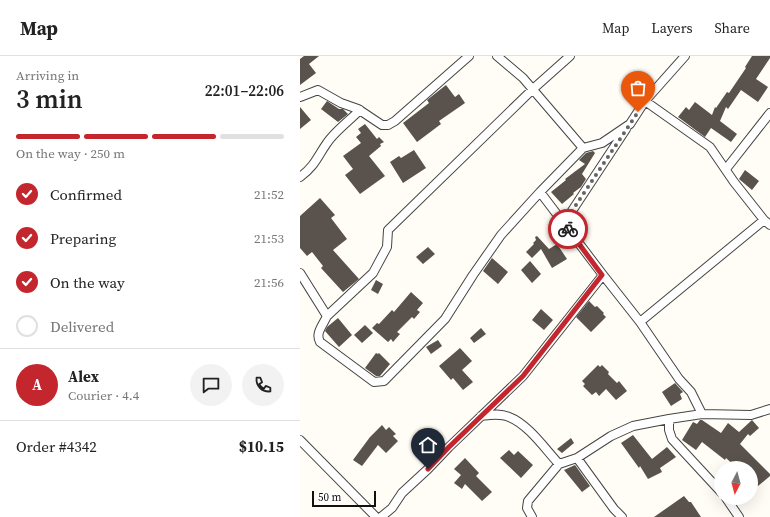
<!DOCTYPE html>
<html lang="en">
<head>
<meta charset="utf-8">
<style>
  :root { --surface:#fff; --page:#f2f2f2; --text:#222; --muted:#767676; --line:#e0e0e0; --accent:#c4262e }
  body { margin:0; font-family:"Source Serif 4",serif; background:var(--page); color:var(--text); height:100vh; display:flex; flex-direction:column; font-size:15px; white-space:nowrap }
  * { box-sizing:border-box; margin:0 }
  p { font-size:13px; color:var(--muted) }
  .icon { flex:none; width:22px; height:22px; fill:none; stroke:currentColor; stroke-width:2; stroke-linecap:round; stroke-linejoin:round }
  .map { position:relative; flex:1; overflow:hidden }
  .drawer { display:flex; flex-direction:column; background:var(--surface); width:300px }
  .drawer>* { flex:none }
  .needle { width:26px; rotate:186deg }
  .fabs { position:absolute; left:414px; top:405px; display:grid; gap:8px }
  .fabs a { display:grid; place-items:center; width:44px; height:44px; border-radius:50%; background:var(--surface); box-shadow:0 4px 16px #0002; font-size:20px }
  .scale { position:absolute; left:12px; bottom:10px; width:64px; box-sizing:border-box; padding-left:4px; border:2px solid #111; border-top:0; font-size:11px; line-height:14px; white-space:nowrap; color:#111; -webkit-text-stroke:3px #fff; paint-order:stroke }
  .pin { position:absolute; display:grid; place-items:center; width:34px; height:34px; color:#fff; margin:-41px -17px; border-radius:50% 50% 50% 0; rotate:-45deg; box-shadow:0 0 4px #0007 }
  .pin .icon { rotate:45deg }
  .courier { position:absolute; display:grid; place-items:center; width:40px; height:40px; margin:-20px; border:3px solid #c4262e; border-radius:50%; background:#fff; color:#222; box-shadow:0 1px 5px #0007 }
  .overview em { font-style:normal; font-weight:600 }
  .overview div { display:flex; flex-direction:column-reverse }
  .overview { display:flex; align-items:center; justify-content:space-between; height:68px; padding:0 16px }
  h1 { font-size:26px; font-weight:600; line-height:30px }
  .bar { display:grid; grid-template-columns:repeat(4,1fr); gap:6px 4px; align-content:center; height:48px; padding:0 16px }
  .bar i { height:5px; border-radius:3px; background:var(--line) }
  .bar .active { background:var(--accent) }
  .bar p { grid-column:span 4 }
  .line { display:flex; align-items:center; gap:10px; padding:0 16px; border-top:1px solid var(--line) }
  .line div { flex:1 }
  .round { display:grid; place-items:center; flex:none; width:42px; height:42px; border-radius:21px; background:var(--page) }
  ol { padding:0 16px; list-style:none }
  li { display:flex; align-items:center; gap:12px; height:44px }
  li p { margin-inline-start:auto }
  li .icon { padding:4px; border-radius:50%; background:var(--accent); color:#fff; stroke-width:4 }
  li:last-child { color:var(--muted) }
  li i { width:22px; height:22px; border:2px solid var(--line); border-radius:50% }
  header { display:flex; align-items:center; gap:24px; box-sizing:border-box; height:56px; padding:0 20px; background:var(--surface); border-bottom:1px solid var(--line) }
  header strong { font-size:19px }
  nav { display:flex; gap:22px; margin-inline-start:auto; font-size:14px }
  main { display:flex; flex:1; min-height:0 }
  .map>svg:first-child { display:block }
  .building { fill:#5a524d }
  .lines { fill:none; stroke-linecap:round; stroke-linejoin:round }
  .minor-casing { stroke:#444; stroke-width:10 }
  .minor { stroke:#fff; stroke-width:8 }
  .done { stroke:#646461; stroke-width:4; stroke-dasharray:0 7.2 }
  .route { stroke:#c4262e; stroke-width:5 }
</style>
</head>
<body>
<header>
<strong>Map</strong>
<nav><a>Map</a><a>Layers</a><a>Share</a></nav>
</header>
<main>
<section class="drawer">
<div class="overview"><div><h1>3 min</h1><p>Arriving in</p></div><em>22:01–22:06</em></div>
<div class="bar"><i class="active"></i><i class="active"></i><i class="active"></i><i></i><p>On the way · 250 m</p></div>
<ol>
<li><svg class="icon" aria-label="check" viewBox="0 0 24 24"><path d="M5 12l5 5 9-10"/></svg>Confirmed<p>21:52</p></li>
<li><svg class="icon" aria-label="check" viewBox="0 0 24 24"><path d="M5 12l5 5 9-10"/></svg>Preparing<p>21:53</p></li>
<li><svg class="icon" aria-label="check" viewBox="0 0 24 24"><path d="M5 12l5 5 9-10"/></svg>On the way<p>21:56</p></li>
<li><i></i>Delivered</li>
</ol>
<div class="line" style="height:72px"><b class="round" style="background:var(--accent);color:#fff">A</b><div><b>Alex</b><p>Courier · 4.4</p></div><a class="round"><svg class="icon" aria-label="chat" viewBox="0 0 24 24"><path d="M4 5h16v11H9l-5 4z"/></svg></a><a class="round"><svg class="icon" aria-label="phone" viewBox="0 0 24 24"><path d="M5 4h4l2 5-3 2q2 4 5 5l2-3 5 2v4C11 20 4 13 5 4z"/></svg></a></div>
<div class="line" style="height:52px"><div>Order #4342</div><b>$10.15</b></div>
</section>
<div class="map">
<svg width="470" height="461" viewBox="0 0 470 461">
  <rect width="100%" height="100%" fill="#fffdf5"/>
  <path class="building" d="M4,0H19L9,8L16,17L0,29V3Z
    M452,0H470V2L456,23L468,31L458,46L441,34L428,53L426,51L420,65L437,78L431,86L411,72L405,81L378,61L386,51L389,54L395,46L412,59L415,51L416,52L427,36L429,37L446,12L445,11Z
    M146,29L155,41L159,38L165,47L139,65L141,68L117,86L103,67L129,47L127,44Z
    M27,45L39,53H43L48,58L38,66L21,53Z
    M0,51L11,64L0,73Z
    M65,68L77,83L79,81L84,86L80,88L81,90L69,100L85,120L60,138L45,119L53,113L43,100L61,87L56,81L61,77L58,73Z
    M114,94L126,112L103,127L90,106L99,100L101,102Z
    M293,95L295,97L282,118L286,123L281,131L273,137L274,138L262,148L251,136L266,124L265,123L285,108L279,104L286,97Z
    M445,114L459,125L452,134L439,123Z
    M20,142L35,159L31,162L47,183L33,194L59,223L43,236L21,212L23,210L12,196L7,200L0,192V160Z
    M237,180L249,193L257,188L267,203L252,212L241,193L232,202L226,196L234,188L233,187L236,184L235,181Z
    M128,191L135,198L123,208L116,201Z
    M192,202L208,216L198,228L183,215Z
    M230,205L241,218L232,227L221,214Z
    M76,224L83,228L78,238L71,234Z
    M111,236L123,247L117,254L120,256L114,263L112,261L97,276L100,278L93,286L91,283L88,286L72,272L77,267L79,268L92,254L94,256Z
    M289,245L295,251L297,250L304,257L303,258L306,261L291,276L276,261Z
    M241,253L253,264L244,274L232,264Z
    M38,262L52,279L39,291L25,275L27,271Z
    M65,269L73,277L62,287L54,279Z
    M181,272L186,278L174,287L170,282Z
    M138,284L142,290L131,298L126,291Z
    M160,292L172,305L162,314L173,326L163,334L153,322L151,324L139,310Z
    M76,297L78,298L79,297L90,308L80,320H76L65,312Z
    M298,309L300,311L302,309L309,316L308,318L317,327L319,325L327,335L316,344L306,333L299,340L296,336L292,339L283,330L285,328L282,325Z
    M375,327L383,336L380,338L382,343L371,350L362,336Z
    M400,364H402L421,377L428,367L439,376L452,364L459,372L450,380L448,378L440,388L470,418V420L458,430L451,421V412H437L426,402L425,404L402,386L396,394L382,384L393,366L397,368Z
    M82,369L86,374L89,371L96,378L93,380L98,385L86,397L78,389L62,410L53,404L70,381Z
    M333,379L352,403L367,391L376,401L360,412L362,416L348,423L340,410L339,412L321,387Z
    M271,382L274,387L262,397L257,393Z
    M209,394L214,399L218,395L233,409L221,422L200,402Z
    M165,402L179,417L176,420L192,436L182,445L165,428L162,433L154,427L161,419L154,413Z
    M275,409L290,430L282,436L264,414Z
    M384,440L389,446H391L401,461H354Z"/>
  <g class="lines">
    <defs>
      <path id="minor" d="M197,0L223,22L283,92
        M0,41L18,34L41,47L58,53L82,69H88L95,65L169,0
        M345,45L410,91L434,126L464,164L470,169
        M426,113L470,57
        M0,121C15,110 17,101 27,87C34,76 50,64 60,54
        M240,136L303,219L340,266L379,323L391,336L402,358
        M264,167L326,73
        M0,217L27,260C23,269 15,277 20,286L74,326L84,325L145,263L173,219L201,179L240,136L283,92L302,87L330,68L345,45L385,0
        M27,260L73,217L87,191L88,174L233,33L270,0
        M340,266L464,164
        M181,360C190,359 200,357 209,361C228,368 245,393 259,408
        M369,363V374L372,383L421,436
        M0,384L76,461
        M277,402L314,453L322,461
        M426,442L439,461
        M81,461L92,452L102,437L128,413L149,391L223,320L303,219
        M232,461L227,452L228,445L259,408L277,402L311,380L333,370L369,363L402,358L451,359L470,353"/>
    </defs>
    <use href="#minor" class="minor-casing"/>
    <use href="#minor" class="minor"/>
  </g>
  <g class="lines">
    <path class="done" d="M268,173L264,167L338,56"/>
    <path class="route" d="M128,413L149,391L223,320L302,219L268,173"/>
  </g>
</svg>
<div class="fabs">
<a><svg class="needle" viewBox="-14 -14 28 28"><path d="M0-13l5 13h-10z" fill="#e53935"/><path d="M0 13l5-13h-10z" fill="#767676"/></svg></a>
</div>
<div class="scale">50 m</div>
<div class="pin" style="left:338px;top:56px;background:#ea580c"><svg class="icon" aria-label="bag" viewBox="0 0 24 24"><path d="M5 8h14l-1 12H6zM9 8a3 3 0 0 1 6 0"/></svg></div>
<div class="pin" style="left:128px;top:413px;background:#1f2937"><svg class="icon" aria-label="home" viewBox="0 0 24 24"><path d="M3 11l9-7 9 7M6 9v11h12V9"/></svg></div>
<div class="courier" style="left:268px;top:173px"><svg class="icon" aria-label="bike" viewBox="0 0 24 24"><circle cx="6" cy="16" r="4"/><circle cx="18" cy="16" r="4"/><path d="M6 16l4-8h5l3 8M10 8l3 8H6M13 5h3"/></svg></div>
</div>
</main>
</body>
</html>
